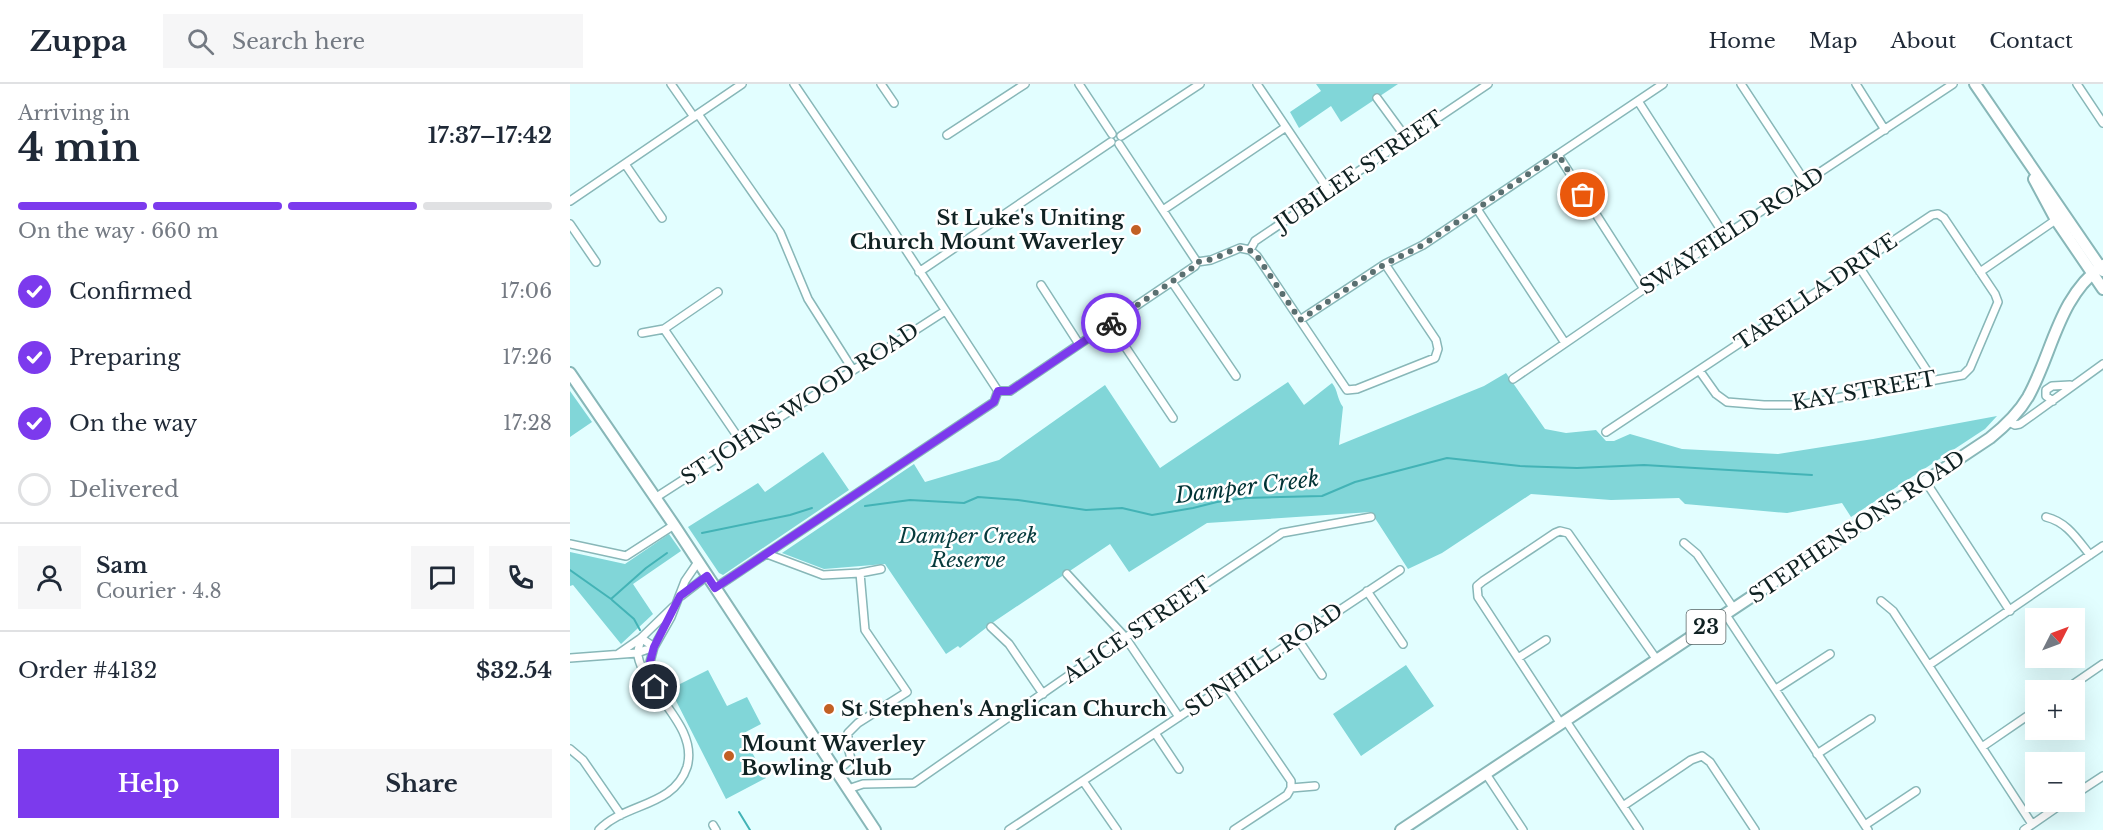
<!DOCTYPE html>
<html lang="en">
<head>
<meta charset="utf-8">
<style>
  :root { --surface:#fff; --page:#f6f6f7; --text:#1f2937; --muted:#747a83; --line:#e0e1e3; --accent:#7c3aed }
  body { margin:0; font-family:"Libre Baskerville",serif; background:var(--page); color:var(--text); height:100vh; display:flex; flex-direction:column; font-size:22px; white-space:nowrap }
  * { box-sizing:border-box; margin:0 }
  p { font-size:20px; color:var(--muted) }
  .icon { flex:none; width:33px; height:33px; fill:none; stroke:currentColor; stroke-width:2; stroke-linecap:round; stroke-linejoin:round }
  .map { position:relative; flex:1; overflow:hidden }
  .side { display:flex; flex-direction:column; background:var(--surface); width:570px }
  .side>* { flex:none }
  .needle { width:39px; rotate:48deg }
  .tools { position:absolute; left:1455px; top:524px; display:grid; gap:12px }
  .tools a { display:grid; place-items:center; width:60px; height:60px; border-radius:0px; background:var(--surface); box-shadow:0 6px 24px #0002; font-size:30px }
  .pin { position:absolute; display:grid; place-items:center; width:51px; height:51px; color:#fff; margin:-26px; border:3px solid #fff; border-radius:50%; box-shadow:0 2px 6px #0007 }
  .courier { position:absolute; display:grid; place-items:center; width:60px; height:60px; margin:-30px; border:4px solid #7c3aed; border-radius:50%; background:#fff; color:#222; box-shadow:0 2px 8px #0007 }
  .headline em { font-style:normal; font-weight:700 }
  .headline div { display:flex; flex-direction:column-reverse }
  .headline { display:flex; align-items:center; justify-content:space-between; height:102px; padding:0 18px }
  h1 { font-size:39px; font-weight:700; line-height:45px }
  .bar { display:grid; grid-template-columns:repeat(4,1fr); gap:9px 6px; align-content:center; height:72px; padding:0 18px }
  .bar i { height:8px; border-radius:4px; background:var(--line) }
  .bar .current { background:var(--accent) }
  .bar p { grid-column:span 4 }
  .line { display:flex; align-items:center; gap:15px; padding:0 18px; border-top:2px solid var(--line) }
  .line div { flex:1 }
  .round { display:grid; place-items:center; flex:none; width:63px; height:63px; border-radius:0px; background:var(--page) }
  ol { padding:0 18px; list-style:none }
  li { display:flex; align-items:center; gap:18px; height:66px }
  li p { margin-inline-start:auto }
  li .icon { padding:6px; border-radius:50%; background:var(--accent); color:#fff; stroke-width:4 }
  li:last-child { color:var(--muted) }
  li i { width:33px; height:33px; border:3px solid var(--line); border-radius:50% }
  .primary-button { display:flex; gap:12px; margin-top:auto; padding:12px 18px }
  .primary-button a { flex:1; height:69px; border-radius:0px; background:var(--accent); color:#fff; font-size:24px; font-weight:700; line-height:69px; text-align:center }
  .primary-button a+a { background:var(--page); color:var(--text) }
  header { display:flex; align-items:center; gap:36px; box-sizing:border-box; height:84px; padding:0 30px; background:var(--surface); border-bottom:2px solid var(--line) }
  header strong { font-size:28px }
  nav { display:flex; gap:33px; margin-inline-start:auto; font-size:21px }
  .search { width:420px; height:54px; background:var(--page); display:flex; align-items:center; gap:15px; box-sizing:border-box; padding:0 21px; border-radius:0px; color:var(--muted); font-size:22px }
  main { display:flex; flex:1; min-height:0 }
  .map>svg:first-child { display:block }
  .green { fill:#81d6d8 }
  .lines { fill:none; stroke-linecap:round; stroke-linejoin:round }
  .stream { stroke:#43b3b6; stroke-width:2 }
  .street-casing { stroke:#88b7b8; stroke-width:10 }
  .primary-casing { stroke:#88b7b8; stroke-width:14 }
  .street { stroke:#fff; stroke-width:7 }
  .primary { stroke:#fff; stroke-width:10 }
  .done { stroke:#5a6f70; stroke-width:6; stroke-dasharray:0 10.8 }
  .route { stroke:#7c3aed; stroke-width:8 }
  .poi-dot { fill:#c26024; stroke:#fff; stroke-width:2 }
  .labels { text-anchor:middle; dominant-baseline:central; stroke-width:5; stroke-linejoin:round; paint-order:stroke }
  .shield { fill:#fff; stroke:#586465; stroke-width:1.5 }
  .shield-label { font-size:20px; font-weight:bold; fill:#102223 }
  .street-label { font-size:21px; fill:#102223; stroke:#fff }
  .poi-label { font-size:21px; font-weight:bold; fill:#102223; stroke:#fff; text-anchor:start }
  .park-label { font-size:21px; font-style:italic; fill:#063b3d; stroke:#fff }
  .water-label { font-size:22px; font-style:italic; fill:#003335; stroke:#fff }
</style>
</head>
<body>
<header>
<strong>Zuppa</strong>
<div class="search"><svg class="icon" aria-label="search" viewBox="0 0 24 24"><circle cx="10" cy="10" r="6"/><path d="M15 15l6 6"/></svg>Search here</div>
<nav><a>Home</a><a>Map</a><a>About</a><a>Contact</a></nav>
</header>
<main>
<section class="side">
<div class="headline"><div><h1>4 min</h1><p>Arriving in</p></div><em>17:37–17:42</em></div>
<div class="bar"><i class="current"></i><i class="current"></i><i class="current"></i><i></i><p>On the way · 660 m</p></div>
<ol>
<li><svg class="icon" aria-label="check" viewBox="0 0 24 24"><path d="M5 12l5 5 9-10"/></svg>Confirmed<p>17:06</p></li>
<li><svg class="icon" aria-label="check" viewBox="0 0 24 24"><path d="M5 12l5 5 9-10"/></svg>Preparing<p>17:26</p></li>
<li><svg class="icon" aria-label="check" viewBox="0 0 24 24"><path d="M5 12l5 5 9-10"/></svg>On the way<p>17:28</p></li>
<li><i></i>Delivered</li>
</ol>
<div class="line" style="height:108px"><a class="round"><svg class="icon" aria-label="person" viewBox="0 0 24 24"><circle cx="12" cy="8" r="4"/><path d="M4 21q1-7 8-7t8 7"/></svg></a><div><b>Sam</b><p>Courier · 4.8</p></div><a class="round"><svg class="icon" aria-label="chat" viewBox="0 0 24 24"><path d="M4 5h16v11H9l-5 4z"/></svg></a><a class="round"><svg class="icon" aria-label="phone" viewBox="0 0 24 24"><path d="M5 4h4l2 5-3 2q2 4 5 5l2-3 5 2v4C11 20 4 13 5 4z"/></svg></a></div>
<div class="line" style="height:78px"><div>Order #4132</div><b>$32.54</b></div>
<div class="primary-button"><a>Help</a><a>Share</a></div>
</section>
<div class="map">
<svg width="1533" height="746" viewBox="0 0 1533 746">
  <rect width="100%" height="100%" fill="#e2feff"/>
  <path class="green" d="M746,0H828L771,38L761,22L729,44L720,28L751,7Z
    M936,289L975,345L996,349L1026,346L1036,357H1044L1060,350L1112,365L1208,370L1303,355L1427,332L1415,345L1281,433L1272,419L1217,429L1115,420L1109,414L1041,416L961,410L872,469L838,485L801,428L637,439L559,488L540,460L425,537L390,564L388,562L376,570L315,480L254,485L212,469L344,380L355,398L429,376L535,301L590,384L718,298L734,321L762,299C768,306 767,315 773,323L769,361L914,302Z
    M0,307L22,338L0,353Z
    M253,368L279,406L153,491L149,489L118,443L188,399L195,408Z
    M99,450L111,467L63,500L83,530L51,560L3,501L0,502V468L55,480Z
    M836,581L864,622L791,672L763,630Z
    M138,586L157,622L177,613L191,640L172,650L196,694L156,715L100,605Z"/>
  <g class="lines">
    <path class="stream" d="M295,422L340,416L394,419L408,413L448,416L516,426L552,424L582,431L623,424L647,418L675,414L752,412L785,398L877,374L950,382L1007,384L1074,381L1242,391
      M132,449L220,431L242,424
      M0,486L41,515L76,484L97,469
      M42,516L64,535L70,546
      M169,728L180,746"/>
    <defs>
      <path id="street" d="M101,0L124,33
        M224,0L321,143L428,307
        M311,0L324,19
        M509,0L542,50
        M687,0L759,107
        M1171,0L1236,99
        M1286,0L1315,46
        M1507,0L1533,39
        M807,14L837,55
        M1068,17L1155,152
        M128,30L210,148L238,215L283,286
        M377,51L455,0
        M551,52L630,0
        M549,60L627,178
        M988,71L1074,205
        M55,80L92,134
        M0,117L172,0
        M907,125L995,259
        M593,126L716,43
        M0,140L26,178
        M680,166L687,172L777,306L787,305L865,274L868,265L866,256L815,180
        M627,178L641,176L670,164L680,166L685,157L918,0
        M1288,181L1363,296
        M349,188L541,58
        M1410,188L1487,135
        M602,198L666,292
        M471,201L509,260
        M730,236L815,180L853,161L1093,0
        M540,240L603,334
        M94,245L172,359
        M72,249L94,245L148,208
        M943,295L1074,205L1383,0
        M1483,317L1476,312V306L1482,302L1500,301
        M1439,338L1445,341L1450,340L1533,280
        M1036,348L1362,131L1368,130L1374,134L1425,210L1428,218L1400,284L1393,291L1229,321H1194L1157,318L1146,310L1129,286
        M1356,398L1440,527
        M85,414L375,227
        M1476,433C1497,438 1507,455 1520,471
        M1114,459L1127,470L1164,525
        M0,460L56,472L104,441
        M197,470L253,491L290,489L311,485
        M497,490L555,553L609,633
        M145,504L424,318L428,307H440L625,182L627,178
        M797,507L833,560
        M111,512L137,492
        M1311,517L1323,527L1462,740
        M1156,531L1298,746
        M421,543L439,560L473,610
        M727,554L752,591
        M48,570L71,554L103,523
        M0,574L67,569L84,563
        M948,574L976,556
        M1359,581L1533,462
        M83,595L80,578L84,563L101,533L115,497L128,478
        M656,602L721,697V704
        M1206,605L1260,570
        M1495,606L1533,580
        M996,637L1069,746
        M991,640L908,513L907,502L913,497L985,449L990,447L998,449L1087,576
        M585,649L609,685
        M1412,663L1466,626
        M0,665L13,676L51,731
        M1247,670L1301,635
        M274,681L281,675L278,663V649L288,639L337,608L295,546L290,489
        M916,690L953,746
        M513,697L547,746
        M278,705L293,700L344,699L505,587L712,449L801,433
        M1504,711L1533,692
        M1053,722L1121,676L1132,672L1140,678L1185,746
        M143,741L146,746
        M1295,741L1346,707
        M29,746C54,719 104,723 117,683C129,642 75,608 68,572C67,566 70,560 71,554L84,563
        M439,746L830,486
        M664,746L717,711L721,704L745,702
        M1454,746L1496,717"/>
      <path id="primary" d="M1405,0L1533,187
        M1464,95L1486,136L1533,205
        M0,289L104,441L305,746
        M831,746L1420,354C1435,342 1448,330 1458,313C1483,268 1488,213 1533,181"/>
    </defs>
    <use href="#street" class="street-casing"/>
    <use href="#primary" class="primary-casing"/>
    <use href="#street" class="street"/>
    <use href="#primary" class="primary"/>
  </g>
  <g class="lines">
    <path class="done" d="M541,239L625,182L627,178C632,177 637,177 642,175C659,170 671,156 687,172L730,236L815,180L853,161L988,70L1013,111"/>
    <path class="route" d="M85,603L80,578L84,563L110,512L137,492L145,504L424,318L428,307H440L541,239"/>
  </g>
  <g class="poi-dot">
    <circle cx="566" cy="146" r="6"/>
    <circle cx="259" cy="625" r="6"/>
    <circle cx="159" cy="672" r="6"/>
  </g>
  <g class="labels">
    <rect class="shield" x="1116.5" y="526" width="39" height="34" rx="4.5"/>
    <g class="shield-label">
      <text x="1136" y="543">23</text>
    </g>
    <g class="street-label">
      <text transform="translate(789 87) rotate(-34)">JUBILEE STREET</text>
      <text transform="translate(1162 147) rotate(-33)">SWAYFIELD ROAD</text>
      <text transform="translate(1246 208) rotate(-34)">TARELLA DRIVE</text>
      <text transform="translate(1294 307) rotate(-10)">KAY STREET</text>
      <text transform="translate(230 320) rotate(-33)">ST JOHNS WOOD ROAD</text>
      <text transform="translate(1287 443) rotate(-34)">STEPHENSONS ROAD</text>
      <text transform="translate(567 546) rotate(-34)">ALICE STREET</text>
      <text transform="translate(694 576) rotate(-34)">SUNHILL ROAD</text>
    </g>
    <g class="poi-label">
      <text x="554" y="134" text-anchor="end">St Luke's Uniting<tspan x="554" dy="24">Church Mount Waverley</tspan></text>
      <text x="271" y="625">St Stephen's Anglican Church</text>
      <text x="171" y="660">Mount Waverley<tspan x="171" dy="24">Bowling Club</tspan></text>
    </g>
    <g class="park-label">
      <text x="398" y="452">Damper Creek<tspan x="398" dy="24">Reserve</tspan></text>
    </g>
    <g class="water-label">
      <text transform="translate(677 403) rotate(-7)">Damper Creek</text>
    </g>
  </g>
</svg>
<div class="tools">
<a><svg class="needle" viewBox="-14 -14 28 28"><path d="M0-13l5 13h-10z" fill="#e53935"/><path d="M0 13l5-13h-10z" fill="#747a83"/></svg></a>
<a>+</a>
<a>−</a>
</div>
<div class="pin" style="left:1013px;top:111px;background:#ea580c"><svg class="icon" aria-label="bag" viewBox="0 0 24 24"><path d="M5 8h14l-1 12H6zM9 8a3 3 0 0 1 6 0"/></svg></div>
<div class="pin" style="left:85px;top:603px;background:#1f2937"><svg class="icon" aria-label="home" viewBox="0 0 24 24"><path d="M3 11l9-7 9 7M6 9v11h12V9"/></svg></div>
<div class="courier" style="left:541px;top:239px"><svg class="icon" aria-label="bike" viewBox="0 0 24 24"><circle cx="6" cy="16" r="4"/><circle cx="18" cy="16" r="4"/><path d="M6 16l4-8h5l3 8M10 8l3 8H6M13 5h3"/></svg></div>
</div>
</main>
</body>
</html>
